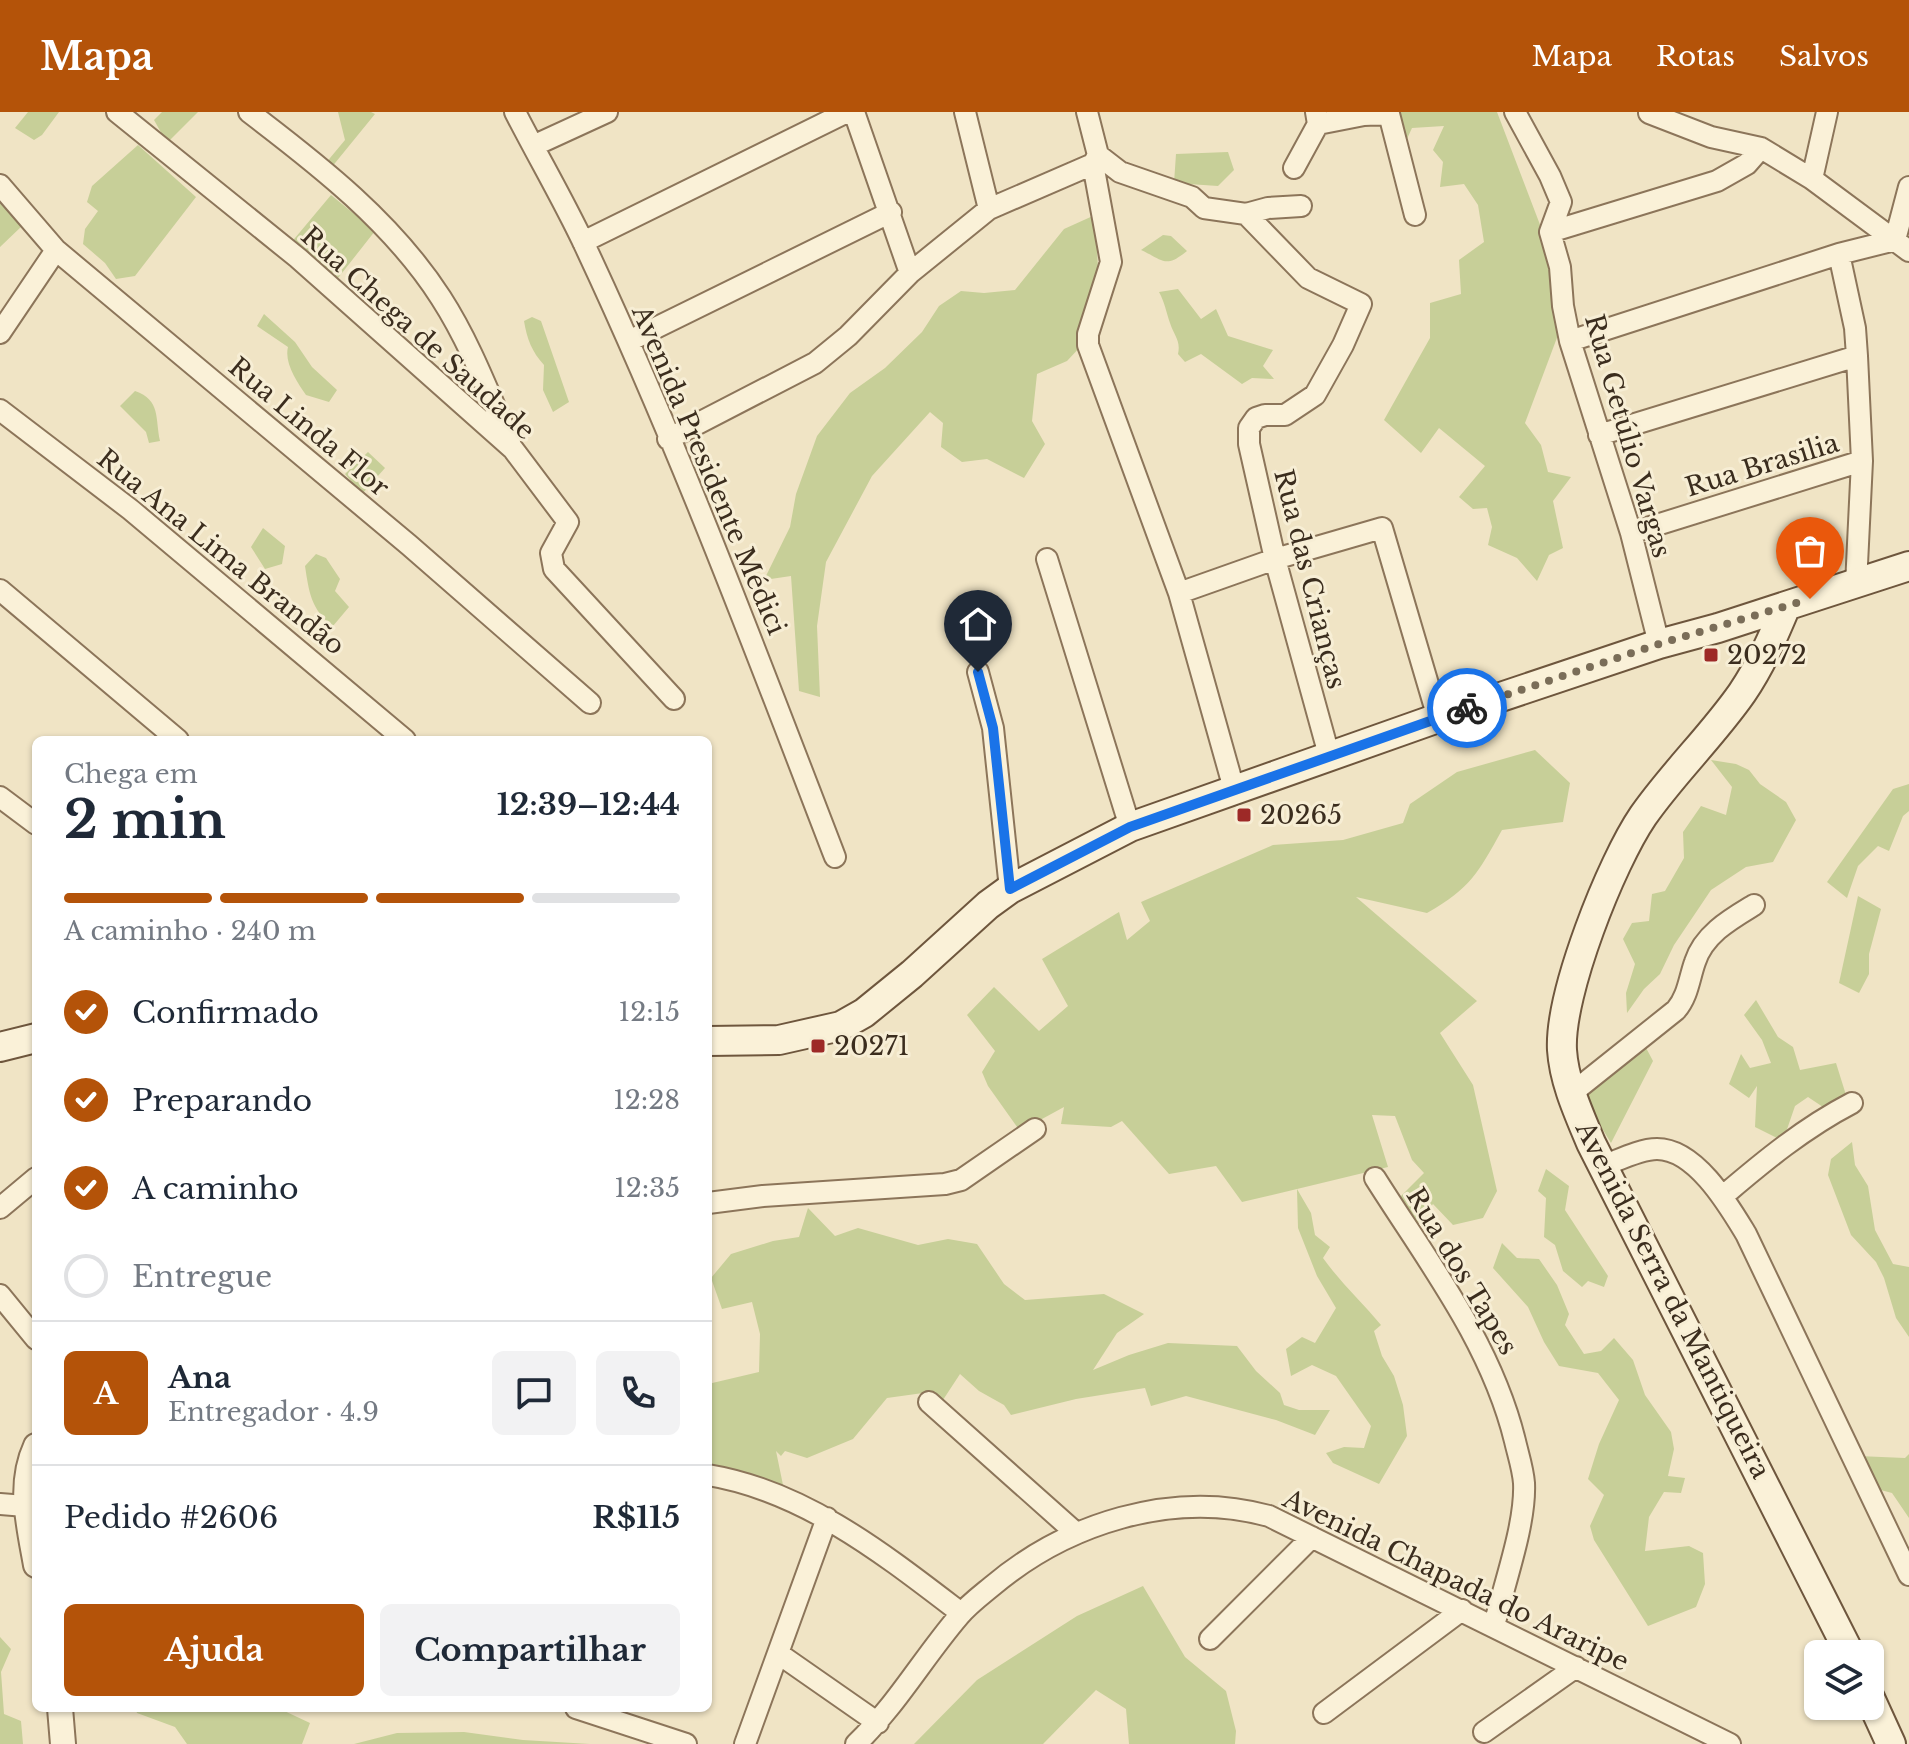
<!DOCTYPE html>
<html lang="pt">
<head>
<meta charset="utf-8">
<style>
  :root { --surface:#fff; --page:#f2f2f3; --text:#1f2937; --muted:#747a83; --line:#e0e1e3; --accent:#b45309 }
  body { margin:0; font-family:"Libre Baskerville",serif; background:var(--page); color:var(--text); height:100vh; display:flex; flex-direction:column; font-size:30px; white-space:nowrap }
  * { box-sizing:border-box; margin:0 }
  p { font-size:26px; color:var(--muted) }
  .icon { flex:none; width:44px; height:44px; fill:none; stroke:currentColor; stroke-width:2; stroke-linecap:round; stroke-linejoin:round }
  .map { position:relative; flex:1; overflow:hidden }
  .details { position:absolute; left:32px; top:624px; width:680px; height:976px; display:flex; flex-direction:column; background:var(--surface); border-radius:12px; box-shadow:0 2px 6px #0004 }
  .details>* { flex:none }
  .buttons { position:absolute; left:1804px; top:1528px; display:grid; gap:16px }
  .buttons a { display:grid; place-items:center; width:80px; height:80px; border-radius:12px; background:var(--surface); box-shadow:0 2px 6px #0004; font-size:40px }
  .pin { position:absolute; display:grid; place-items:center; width:68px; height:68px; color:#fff; margin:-82px -34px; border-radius:50% 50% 50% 0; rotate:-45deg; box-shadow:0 0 8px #0007 }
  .pin .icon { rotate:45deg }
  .courier { position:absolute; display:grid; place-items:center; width:80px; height:80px; margin:-40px; border:6px solid #1a73e8; border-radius:50%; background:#fff; color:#222; box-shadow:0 2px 10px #0007 }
  .headline em { font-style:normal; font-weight:800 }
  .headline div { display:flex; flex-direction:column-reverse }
  .headline { display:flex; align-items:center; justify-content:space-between; height:136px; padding:0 32px }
  h1 { font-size:52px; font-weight:800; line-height:60px }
  .bar { display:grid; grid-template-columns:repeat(4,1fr); gap:12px 8px; align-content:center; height:96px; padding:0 32px }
  .bar i { height:10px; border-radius:6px; background:var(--line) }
  .bar .on { background:var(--accent) }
  .bar p { grid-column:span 4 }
  .line { display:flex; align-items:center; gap:20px; padding:0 32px; border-top:2px solid var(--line) }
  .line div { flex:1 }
  .round { display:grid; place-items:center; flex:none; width:84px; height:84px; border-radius:12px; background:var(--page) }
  ol { padding:0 32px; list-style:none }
  li { display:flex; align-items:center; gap:24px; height:88px }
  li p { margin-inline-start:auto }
  li .icon { padding:8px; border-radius:50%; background:var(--accent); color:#fff; stroke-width:4 }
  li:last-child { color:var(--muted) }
  li i { width:44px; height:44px; border:4px solid var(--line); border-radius:50% }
  .button { display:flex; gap:16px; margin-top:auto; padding:16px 32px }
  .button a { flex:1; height:92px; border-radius:12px; background:var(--accent); color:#fff; font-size:32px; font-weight:800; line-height:92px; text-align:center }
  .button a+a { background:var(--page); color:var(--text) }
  header { display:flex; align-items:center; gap:48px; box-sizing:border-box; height:112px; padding:0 40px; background:var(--accent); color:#fff }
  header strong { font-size:38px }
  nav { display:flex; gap:44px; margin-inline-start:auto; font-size:28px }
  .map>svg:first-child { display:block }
  .green { fill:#c7cf98 }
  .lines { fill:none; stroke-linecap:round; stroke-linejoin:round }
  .minor-casing { stroke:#8c755a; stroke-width:24 }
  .tertiary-casing { stroke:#8c755a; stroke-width:28 }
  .secondary-casing { stroke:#6e563d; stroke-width:32 }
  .minor { stroke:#faf1d8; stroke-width:20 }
  .tertiary { stroke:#faf1d8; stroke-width:24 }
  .secondary { stroke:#faf1d8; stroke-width:28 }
  .done { stroke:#7a6d58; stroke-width:8; stroke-dasharray:0 14.4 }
  .route { stroke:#1a73e8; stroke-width:10 }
  .poi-dot { fill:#9d2927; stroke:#f7eed5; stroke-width:3 }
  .labels { text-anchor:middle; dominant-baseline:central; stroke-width:6; stroke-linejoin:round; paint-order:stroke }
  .street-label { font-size:26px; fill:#3b2d1e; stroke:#f7eed5 }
  .poi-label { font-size:26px; fill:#3b2d1e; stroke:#f7eed5; text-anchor:start }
</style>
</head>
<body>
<header>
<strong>Mapa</strong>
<nav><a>Mapa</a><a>Rotas</a><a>Salvos</a></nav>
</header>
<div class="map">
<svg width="1909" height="1632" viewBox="0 0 1909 1632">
  <rect width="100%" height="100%" fill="#f0e4c5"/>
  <path class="green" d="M28,0H59L42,23L34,28L15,16Z
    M162,0H198L167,31L154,8Z
    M338,0H371L375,2L331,56L325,52L345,28Z
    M1392,0H1497L1555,152L1561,215L1525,311L1541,333L1548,360L1571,365L1553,389L1563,436L1549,443L1537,469L1517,446L1488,433L1492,415L1487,396L1473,397L1459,385L1485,354L1439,316L1421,341L1384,308L1430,226V191L1461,182L1459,148L1484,130L1478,93L1464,72L1440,75L1443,50L1433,38L1444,14L1412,16L1406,29Z
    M138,33L196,85L135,164L116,167L105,151L83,132L85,117L98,99L87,90L92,74Z
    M1228,40L1234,58L1218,74L1174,71L1176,42Z
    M331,83L375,119L331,175L290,132Z
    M0,88L22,114L0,135Z
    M1095,103L1099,174L1082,233L1067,249L1037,262L1032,309L1045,332L1024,366L987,347L962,350L941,335L943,311L930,300L872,364L826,450L817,514L820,585L799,579L791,464L764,468L790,415L796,382L817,324L850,281L885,256L922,220L939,194L961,179L984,181L1015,178L1064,117Z
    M1163,123L1171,124L1187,139C1165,157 1163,148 1141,138Z
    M1178,177L1201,207L1216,197L1228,224L1273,238L1263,254L1274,267L1252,266L1242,272L1201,242L1185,250L1178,242C1181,228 1174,224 1170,211C1166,200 1165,191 1159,180Z
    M264,202L295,230L312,255L337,278L329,290L306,283C297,270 284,251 288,235L257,214Z
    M532,205L541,209L569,290L553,300L543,278L544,253C532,240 527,227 524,209Z
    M135,279C161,288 155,306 160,329L149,331L146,320L120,294Z
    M368,340L385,356L362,382L345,362Z
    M263,416L285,434L282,452L265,457L251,435Z
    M316,442L326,446L340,467L335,479L349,495L333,514C311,498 309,480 305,454Z
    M1535,638L1570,671L1563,710L1502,718C1478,761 1471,776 1427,801L1356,785L1477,889L1440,921L1473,973L1497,1079L1483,1106L1453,1113L1433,1092L1412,1118L1396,1089L1424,1061L1412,1048L1395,1004L1372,1003L1388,1055L1297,1077L1311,1101L1315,1123L1330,1135L1323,1146C1340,1170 1362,1190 1381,1213L1374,1219L1382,1244L1394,1264L1403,1293L1407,1324L1379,1372L1333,1351L1326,1341L1344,1335L1364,1336L1371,1314L1336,1264L1312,1253L1291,1264L1286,1237L1302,1225L1315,1231L1336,1196L1317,1164L1298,1116L1297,1077L1242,1090L1216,1054L1169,1062L1122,1009L1111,1015L1061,1012L1064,995L1020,1019L988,974L982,960L995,939L967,903L994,875L1039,919L1068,894L1042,847L1119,800L1127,828L1150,809L1141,790L1273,733L1343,728L1403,711L1410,692L1457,660Z
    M1711,648L1736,652L1749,658L1760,672L1786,690L1796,708L1773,750L1746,755L1711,778L1674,833L1660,862L1644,877L1627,901L1626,881L1635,852L1623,827L1632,811L1649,809L1652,782L1665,779L1684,746L1683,720L1701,694L1726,703L1732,675Z
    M1909,672V699L1903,704L1889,739L1878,734L1858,754L1847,786L1827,770L1893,677Z
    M1858,784L1881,797L1869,842V862L1859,881L1839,871Z
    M1756,888L1778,925L1793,935L1800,958L1836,951L1846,983L1823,995L1808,985L1795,994L1783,1029L1755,1015L1757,974L1749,986L1729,972L1741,942L1750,956L1771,951L1762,928L1744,903Z
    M1644,932L1653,949L1611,1031L1581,982Z
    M1852,1030L1855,1053L1868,1074L1875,1118L1893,1152L1909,1155V1225L1896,1206L1884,1166L1876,1150L1851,1123L1828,1063L1831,1047Z
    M1546,1057L1569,1074L1565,1098L1608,1164L1604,1175L1588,1169L1582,1175L1563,1159L1555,1133L1544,1125L1546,1086L1538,1079Z
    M808,1096L835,1124L858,1116L918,1133L948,1127L977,1132L1004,1172L1025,1188L1104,1182L1144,1202L1117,1221L1093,1258L1129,1243L1168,1231L1237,1234L1256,1259L1280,1281L1284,1293L1299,1298H1330L1315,1323L1276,1308L1186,1284L1151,1294L1145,1276L1076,1287L1011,1303L1004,1293L979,1279L960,1262L941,1291L923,1281L887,1286L853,1327L807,1346L785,1339L781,1344L776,1339L783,1373L708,1358V1272L759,1260L760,1222L752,1190L722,1197L711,1166L731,1142L773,1129L799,1125Z
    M1502,1131L1517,1146L1539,1147L1557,1173L1569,1202L1565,1213L1584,1242L1601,1239L1614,1226L1633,1248L1645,1283L1671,1320L1674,1337L1668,1364L1685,1366L1681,1381L1664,1380L1649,1405L1645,1439L1689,1434L1703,1441L1705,1472L1696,1495L1648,1514L1594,1428L1590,1414L1604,1383L1588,1367L1599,1332L1619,1288L1598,1261L1559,1254L1544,1230L1528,1195L1493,1156Z
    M1909,1342V1406L1892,1381L1873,1376L1858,1344L1905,1346Z
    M1143,1474L1185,1545L1226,1579L1236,1619L1235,1632H1129L1126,1597L1096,1578L1043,1632H914L977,1568L1077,1504Z
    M0,1525L11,1537L1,1560L4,1602L21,1609L23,1632H0Z
    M135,1596H278L310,1611L302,1632H187L175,1615L137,1601Z
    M464,1620L523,1628L590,1632H354L397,1621Z"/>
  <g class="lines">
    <defs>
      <path id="minor" d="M117,0L298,146L513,337L568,410L551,441L554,457L674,587
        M249,0C320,54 393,111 441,186C470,231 489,282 510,330
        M515,0C538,45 564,89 585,134C679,334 756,540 835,745
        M854,0L910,161
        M965,0L989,97
        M1087,0L1098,43
        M1515,0L1550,64L1561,90L1550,120L1560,155L1563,194L1570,229L1631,421L1659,532
        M1649,1L1711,25L1761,36L1812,67L1909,139
        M1318,12L1364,3L1389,2L1415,103
        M533,34L607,0
        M1098,43L1120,60L1192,85L1204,96L1246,102L1268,96L1301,94
        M1093,52L1111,150L1088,222V233L1179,481L1234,677
        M1294,56L1318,12L1316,0
        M1812,67L1827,0
        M0,73L56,138L409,433L590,591
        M1246,102L1308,166L1361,192L1343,233L1315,283L1285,303H1265L1256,306L1249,316V332L1275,447L1329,643
        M1550,120L1717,69L1747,52L1761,36
        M583,130L847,0
        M1839,142L1855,216L1857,244L1862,349L1856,473
        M0,221L56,138
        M629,229L891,100
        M1570,229L1839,142L1895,128L1909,75
        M0,298L131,398L405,628
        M1599,323L1857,244
        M668,327L815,251L848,224L910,161L989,97L1093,52L1098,43
        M1631,421L1862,349
        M1047,447L1130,715
        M0,478L178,628
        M1179,481L1275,447L1382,416L1438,606
        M978,560L993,616L1010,777
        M0,685L36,712
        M1572,981L1676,898C1688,884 1689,867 1695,850C1704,822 1731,807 1754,793
        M1603,1054C1619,1048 1640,1037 1657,1037C1696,1037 1729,1094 1746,1122L1909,1463
        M1375,1066C1428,1150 1491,1231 1515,1329C1518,1342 1523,1357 1524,1371C1526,1412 1504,1472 1494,1514
        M1723,1084C1764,1049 1804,1016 1852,991
        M708,1091L763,1084L945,1072L961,1068L1035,1017
        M0,1096L36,1066
        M0,1183L36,1227
        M929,1290L1076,1421
        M708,1363C805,1379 885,1443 961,1501
        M0,1392L25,1394
        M1210,1527L1312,1425
        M779,1542L878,1611
        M576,1596L686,1632
        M1324,1601L1462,1498
        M1484,1620L1576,1555
        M745,1632L827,1406
        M856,1632C896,1594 923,1546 959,1504C968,1493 980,1484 991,1475C1065,1412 1172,1377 1269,1404L1730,1632"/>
      <path id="tertiary" d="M36,1334C18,1373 29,1413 36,1453
        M60,1596L63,1632"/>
      <path id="secondary" d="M1786,494C1773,525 1761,553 1742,581C1712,624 1673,661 1643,704C1611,751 1559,882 1562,938C1564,970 1579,1002 1591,1031L1850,1542
        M708,929L779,928L841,914L864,901L912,862L988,793L1010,777L1130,715L1438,606L1659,532L1718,516L1909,454
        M0,935L36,926
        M1870,1586L1891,1632"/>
    </defs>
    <use href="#minor" class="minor-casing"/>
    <use href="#tertiary" class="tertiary-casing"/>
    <use href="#secondary" class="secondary-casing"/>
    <use href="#minor" class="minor"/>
    <use href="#tertiary" class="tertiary"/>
    <use href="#secondary" class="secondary"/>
  </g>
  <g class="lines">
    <path class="done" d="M1467,596L1659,532L1810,487"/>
    <path class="route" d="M978,560L993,616L1010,777L1130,715L1467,596"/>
  </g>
  <g class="poi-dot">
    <rect x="1703" y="535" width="16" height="16" rx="4"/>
    <rect x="1236" y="695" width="16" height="16" rx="4"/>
    <rect x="810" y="926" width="16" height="16" rx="4"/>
  </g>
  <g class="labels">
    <g class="street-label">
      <text transform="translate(418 221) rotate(42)">Rua Chega de Saudade</text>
      <text transform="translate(309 315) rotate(40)">Rua Linda Flor</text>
      <text transform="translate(1628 324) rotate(74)">Rua Getúlio Vargas</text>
      <text transform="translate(1762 353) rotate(-17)">Rua Brasilia</text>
      <text transform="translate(709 358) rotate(67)">Avenida Presidente Médici</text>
      <text transform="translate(221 440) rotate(39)">Rua Ana Lima Brandão</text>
      <text transform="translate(1310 467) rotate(76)">Rua das Crianças</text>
      <text transform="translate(1462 1159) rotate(59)">Rua dos Tapes</text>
      <text transform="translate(1673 1188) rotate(63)">Avenida Serra da Mantiqueira</text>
      <text transform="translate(1456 1468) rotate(26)">Avenida Chapada do Araripe</text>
    </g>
    <g class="poi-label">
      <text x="1727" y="543">20272</text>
      <text x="1260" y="703">20265</text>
      <text x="834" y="934">20271</text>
    </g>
  </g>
</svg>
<div class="buttons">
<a><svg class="icon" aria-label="layers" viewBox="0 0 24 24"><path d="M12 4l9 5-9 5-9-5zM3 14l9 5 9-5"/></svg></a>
</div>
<div class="pin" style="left:1810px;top:487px;background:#ea580c"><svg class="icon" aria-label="bag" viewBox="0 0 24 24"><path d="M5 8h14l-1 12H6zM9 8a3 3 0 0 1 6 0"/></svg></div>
<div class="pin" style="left:978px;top:560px;background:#1f2937"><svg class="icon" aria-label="home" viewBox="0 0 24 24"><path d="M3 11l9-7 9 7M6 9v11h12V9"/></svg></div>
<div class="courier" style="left:1467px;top:596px"><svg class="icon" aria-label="bike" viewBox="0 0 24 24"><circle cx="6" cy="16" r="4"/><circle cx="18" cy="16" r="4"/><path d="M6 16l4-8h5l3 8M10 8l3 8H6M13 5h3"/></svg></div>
<section class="details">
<div class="headline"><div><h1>2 min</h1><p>Chega em</p></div><em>12:39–12:44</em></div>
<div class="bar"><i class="on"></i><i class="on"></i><i class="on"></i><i></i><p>A caminho · 240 m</p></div>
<ol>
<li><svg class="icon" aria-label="check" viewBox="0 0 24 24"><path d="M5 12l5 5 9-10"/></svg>Confirmado<p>12:15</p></li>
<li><svg class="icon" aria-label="check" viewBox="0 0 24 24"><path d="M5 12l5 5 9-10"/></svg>Preparando<p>12:28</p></li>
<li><svg class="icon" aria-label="check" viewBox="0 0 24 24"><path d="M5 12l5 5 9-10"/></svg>A caminho<p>12:35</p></li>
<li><i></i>Entregue</li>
</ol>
<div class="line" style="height:144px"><b class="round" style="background:var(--accent);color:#fff">A</b><div><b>Ana</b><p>Entregador · 4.9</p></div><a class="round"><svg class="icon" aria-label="chat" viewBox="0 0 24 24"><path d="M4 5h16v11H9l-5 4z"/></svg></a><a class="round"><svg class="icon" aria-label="phone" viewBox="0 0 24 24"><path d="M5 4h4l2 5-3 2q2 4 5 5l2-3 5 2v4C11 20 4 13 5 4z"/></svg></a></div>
<div class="line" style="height:104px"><div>Pedido #2606</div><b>R$115</b></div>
<div class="button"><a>Ajuda</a><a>Compartilhar</a></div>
</section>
</div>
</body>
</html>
